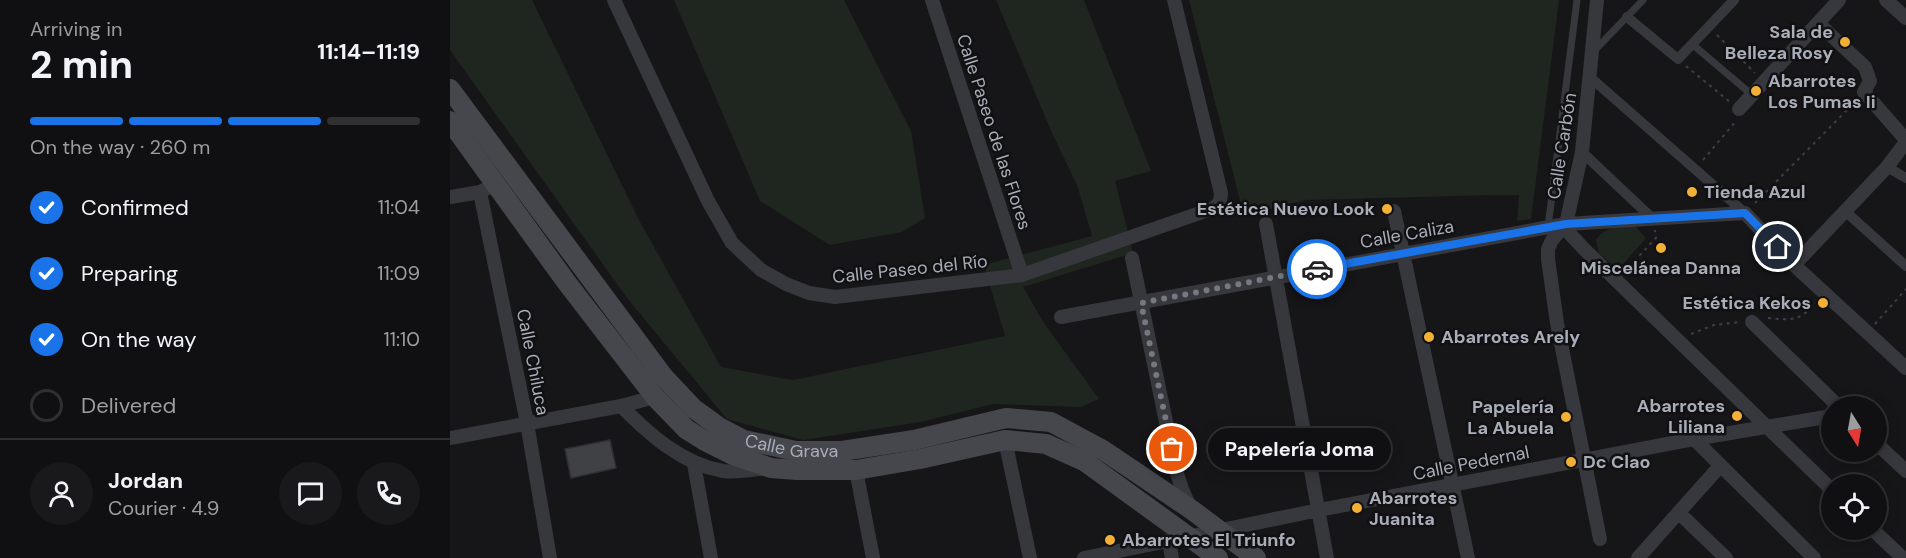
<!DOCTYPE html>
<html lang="en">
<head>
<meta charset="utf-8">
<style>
  :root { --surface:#101012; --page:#19191b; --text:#f1f3f6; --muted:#9c9d9f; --line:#303032; --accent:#1a73e8 }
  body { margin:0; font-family:"DM Sans",sans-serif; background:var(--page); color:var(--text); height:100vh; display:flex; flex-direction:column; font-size:22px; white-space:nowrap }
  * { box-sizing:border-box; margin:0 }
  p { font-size:20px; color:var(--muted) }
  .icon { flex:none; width:33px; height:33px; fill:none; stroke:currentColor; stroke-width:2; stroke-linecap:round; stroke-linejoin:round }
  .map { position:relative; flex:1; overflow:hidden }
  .details { display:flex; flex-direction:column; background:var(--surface); width:450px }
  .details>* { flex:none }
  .needle { width:39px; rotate:169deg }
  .fabs { position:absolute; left:1371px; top:396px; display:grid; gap:12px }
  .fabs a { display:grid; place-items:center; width:66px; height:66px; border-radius:50%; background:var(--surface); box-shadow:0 3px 15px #0003,0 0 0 2px var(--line); font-size:30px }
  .pin { position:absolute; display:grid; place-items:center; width:51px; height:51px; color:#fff; margin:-26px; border:3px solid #fff; border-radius:50%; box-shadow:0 2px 6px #0007 }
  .courier { position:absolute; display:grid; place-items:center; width:60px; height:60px; margin:-30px; border:4px solid #1a73e8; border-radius:50%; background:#fff; color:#222; box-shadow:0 2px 8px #0007 }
  .bubble { position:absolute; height:42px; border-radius:21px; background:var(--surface); box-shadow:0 3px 15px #0003,0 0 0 2px var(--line); font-size:20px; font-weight:700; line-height:42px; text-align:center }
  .summary em { font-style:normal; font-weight:700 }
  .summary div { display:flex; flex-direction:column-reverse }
  .summary { display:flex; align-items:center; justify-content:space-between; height:102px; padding:0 30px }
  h1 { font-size:39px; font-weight:700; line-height:45px }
  .bar { display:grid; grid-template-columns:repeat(4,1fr); gap:9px 6px; align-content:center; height:72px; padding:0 30px }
  .bar i { height:8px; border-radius:4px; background:var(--line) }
  .bar .current { background:var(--accent) }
  .bar p { grid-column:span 4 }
  .line { display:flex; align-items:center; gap:15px; padding:0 30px; border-top:2px solid var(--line) }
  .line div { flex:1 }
  .round { display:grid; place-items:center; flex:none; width:63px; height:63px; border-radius:32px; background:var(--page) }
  ol { padding:0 30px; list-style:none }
  li { display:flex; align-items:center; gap:18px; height:66px }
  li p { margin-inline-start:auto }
  li .icon { padding:6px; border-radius:50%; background:var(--accent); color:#fff; stroke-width:4 }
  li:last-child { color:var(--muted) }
  li i { width:33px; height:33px; border:3px solid var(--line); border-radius:50% }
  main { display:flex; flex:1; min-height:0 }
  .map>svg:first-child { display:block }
  .green { fill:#1e261f }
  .building { fill:#404145; stroke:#303034; stroke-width:1.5 }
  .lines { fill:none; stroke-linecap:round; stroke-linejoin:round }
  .path { stroke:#3d3f44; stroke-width:2; stroke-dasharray:3 4.5; stroke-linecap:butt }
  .service { stroke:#37383d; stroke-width:7 }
  .pedestrian { stroke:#37383d; stroke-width:10 }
  .minor { stroke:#37383d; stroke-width:14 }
  .secondary { stroke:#45474d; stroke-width:20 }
  .done { stroke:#757880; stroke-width:6; stroke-dasharray:0 10.8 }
  .route { stroke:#1a73e8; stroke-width:8 }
  .poi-dot { fill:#f2b134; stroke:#111113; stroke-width:2 }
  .labels { text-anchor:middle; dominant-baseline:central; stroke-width:5; stroke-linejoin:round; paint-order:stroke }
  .poi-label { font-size:18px; font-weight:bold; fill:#a8adb8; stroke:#111113; text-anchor:start }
  .street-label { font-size:18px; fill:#a8adb8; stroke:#111113 }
</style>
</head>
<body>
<main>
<section class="details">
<div class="summary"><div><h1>2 min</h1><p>Arriving in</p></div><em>11:14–11:19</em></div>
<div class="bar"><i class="current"></i><i class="current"></i><i class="current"></i><i></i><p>On the way · 260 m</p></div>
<ol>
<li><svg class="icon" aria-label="check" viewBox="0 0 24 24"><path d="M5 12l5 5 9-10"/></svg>Confirmed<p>11:04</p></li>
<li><svg class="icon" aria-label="check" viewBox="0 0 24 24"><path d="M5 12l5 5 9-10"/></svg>Preparing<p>11:09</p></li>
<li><svg class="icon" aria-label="check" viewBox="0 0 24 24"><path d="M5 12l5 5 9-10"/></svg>On the way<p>11:10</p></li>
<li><i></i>Delivered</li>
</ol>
<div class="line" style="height:108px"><a class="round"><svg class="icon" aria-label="person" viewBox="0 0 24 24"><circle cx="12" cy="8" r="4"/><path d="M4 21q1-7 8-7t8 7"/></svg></a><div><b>Jordan</b><p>Courier · 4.9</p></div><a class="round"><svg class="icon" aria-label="chat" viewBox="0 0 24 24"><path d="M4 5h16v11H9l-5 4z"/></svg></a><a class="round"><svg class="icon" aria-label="phone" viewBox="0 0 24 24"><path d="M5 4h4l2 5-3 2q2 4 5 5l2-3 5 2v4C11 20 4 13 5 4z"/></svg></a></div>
</section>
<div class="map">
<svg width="1456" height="558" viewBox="0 0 1456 558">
  <rect width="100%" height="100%" fill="#161618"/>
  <path class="green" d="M0,0H82L189,220L271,367L343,380L555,336L534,265L642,236L627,185L602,133L546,0H634L701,171L665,181L683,253L573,287L594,323L649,399L631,407L543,404L471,422L353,440L277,419L177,298L0,50Z
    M224,0H394L461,131L475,218L452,232L380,245L310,201Z
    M739,0H1109L1081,219L1067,221L1069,195H1043L855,200L794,216Z
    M1184,225L1196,238L1168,270L1149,253L1146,240C1155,226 1169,227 1184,225Z"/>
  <path class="building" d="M160,440L166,468L121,478L115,449Z"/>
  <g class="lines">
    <path class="path" d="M1267,35L1305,73
      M1236,66L1280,102
      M1253,160L1286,121
      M1305,203L1406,101
      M1174,272L1206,238L1205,230
      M1318,318C1342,320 1349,322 1365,303
      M1425,324L1456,289
      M1241,334L1264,325L1290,322"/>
    <path class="service" d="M1242,44L1301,94
      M1144,51L1193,0
      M1098,227L1127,0"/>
    <path class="pedestrian" d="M1177,17L1228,59L1284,0
      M1141,78L1295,213
      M1132,152L1204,220
      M1437,167L1456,178
      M1395,211L1456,266"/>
    <path class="minor" d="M164,0L258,201L282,243L311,270L336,284L359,293L385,297L572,275L764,208L770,202L771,193L724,0
      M482,0L572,275
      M1147,0L1132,152L1116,224L1102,240L1098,249V259L1107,323L1150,539
      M1436,0L1456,18
      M1368,23L1415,67L1420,81L1414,92L1456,140
      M1289,109L1389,0
      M46,184L30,192L77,423L100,558
      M0,197L30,192
      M944,211L1018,558
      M816,224L877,558
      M1116,224L1120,234L1134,249L1382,490
      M682,258L726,470L732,489L740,507
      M1344,265L1437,167L1456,142
      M611,317L1116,224L1295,213L1344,265L1456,368
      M1302,322L1388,406
      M171,406C200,435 232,464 273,471C287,473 302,470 316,468
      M0,438L171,406L205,397
      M1244,439L1364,558
      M555,440L580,558
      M1426,443L1456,471
      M244,464L261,558
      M406,470L423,558
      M1229,513L1276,558
      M1423,530L1453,558
      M719,541L722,558
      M634,558L869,510L1244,439L1382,416
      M1188,558L1270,466"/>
    <g class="secondary">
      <path id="s1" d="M0,89L213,376L243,408L269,427L294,440L346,451H392L464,440L556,418L601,422L653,450L742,510L806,558"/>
      <path d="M0,121L117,283L205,397L236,429L255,441L283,455L321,468L347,470H406L470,459L555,440L596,444L634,461L768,558"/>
    </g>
  </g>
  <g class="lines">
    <path class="done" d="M722,449L691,303L867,269"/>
    <path class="route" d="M867,269L1116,224L1295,213L1328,247"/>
  </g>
  <g class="poi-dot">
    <circle cx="1395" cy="42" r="6"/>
    <circle cx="1306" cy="91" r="6"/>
    <circle cx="1242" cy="192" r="6"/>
    <circle cx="937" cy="209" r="6"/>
    <circle cx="1211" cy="248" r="6"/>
    <circle cx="1373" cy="303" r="6"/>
    <circle cx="979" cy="337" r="6"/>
    <circle cx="1287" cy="416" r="6"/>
    <circle cx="1116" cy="417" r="6"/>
    <circle cx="1121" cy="462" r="6"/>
    <circle cx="907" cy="508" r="6"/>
    <circle cx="660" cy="540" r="6"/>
  </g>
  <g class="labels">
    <g class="poi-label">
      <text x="1383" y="32" text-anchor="end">Sala de<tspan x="1383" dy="21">Belleza Rosy</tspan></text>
      <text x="1318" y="81">Abarrotes<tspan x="1318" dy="21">Los Pumas Ii</tspan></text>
      <text x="1254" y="192">Tienda Azul</text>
      <text x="925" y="209" text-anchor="end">Estética Nuevo Look</text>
      <text x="1211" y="268" text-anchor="middle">Miscelánea Danna</text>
      <text x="1361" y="303" text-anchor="end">Estética Kekos</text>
      <text x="991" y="337">Abarrotes Arely</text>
      <text x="1275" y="406" text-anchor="end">Abarrotes<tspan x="1275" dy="21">Liliana</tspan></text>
      <text x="1104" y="407" text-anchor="end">Papelería<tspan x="1104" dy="21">La Abuela</tspan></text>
      <text x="1133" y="462">Dc Clao</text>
      <text x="919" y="498">Abarrotes<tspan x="919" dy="21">Juanita</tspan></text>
      <text x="672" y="540">Abarrotes El Triunfo</text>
    </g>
    <g class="street-label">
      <text transform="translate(544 132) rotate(72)">Calle Paseo de las Flores</text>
      <text transform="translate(1112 146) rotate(-81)">Calle Carbón</text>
      <text transform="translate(957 234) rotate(-10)">Calle Caliza</text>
      <text transform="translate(460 269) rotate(-6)">Calle Paseo del Río</text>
      <text transform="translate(83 362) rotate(79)">Calle Chiluca</text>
      <text stroke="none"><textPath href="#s1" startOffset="510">Calle Grava</textPath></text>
      <text transform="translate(1021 463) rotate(-11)">Calle Pedernal</text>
    </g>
  </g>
</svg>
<div class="fabs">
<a><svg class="needle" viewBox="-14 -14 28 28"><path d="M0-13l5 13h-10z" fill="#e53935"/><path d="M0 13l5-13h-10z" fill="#9c9d9f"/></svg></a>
<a><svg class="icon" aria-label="locate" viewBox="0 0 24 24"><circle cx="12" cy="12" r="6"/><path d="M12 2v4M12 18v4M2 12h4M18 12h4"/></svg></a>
</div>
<div class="pin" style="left:722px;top:449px;background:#ea580c"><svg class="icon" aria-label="bag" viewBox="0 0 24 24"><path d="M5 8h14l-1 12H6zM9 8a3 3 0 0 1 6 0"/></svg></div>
<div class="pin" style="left:1328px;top:247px;background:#1f2937"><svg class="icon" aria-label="home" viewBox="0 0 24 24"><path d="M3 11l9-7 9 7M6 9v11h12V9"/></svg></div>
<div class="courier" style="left:867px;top:269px"><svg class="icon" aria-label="car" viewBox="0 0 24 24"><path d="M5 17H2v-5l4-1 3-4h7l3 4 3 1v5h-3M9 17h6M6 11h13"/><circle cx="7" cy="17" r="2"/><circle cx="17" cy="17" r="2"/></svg></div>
<div class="bubble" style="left:758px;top:428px;width:183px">Papelería Joma</div>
</div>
</main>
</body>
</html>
